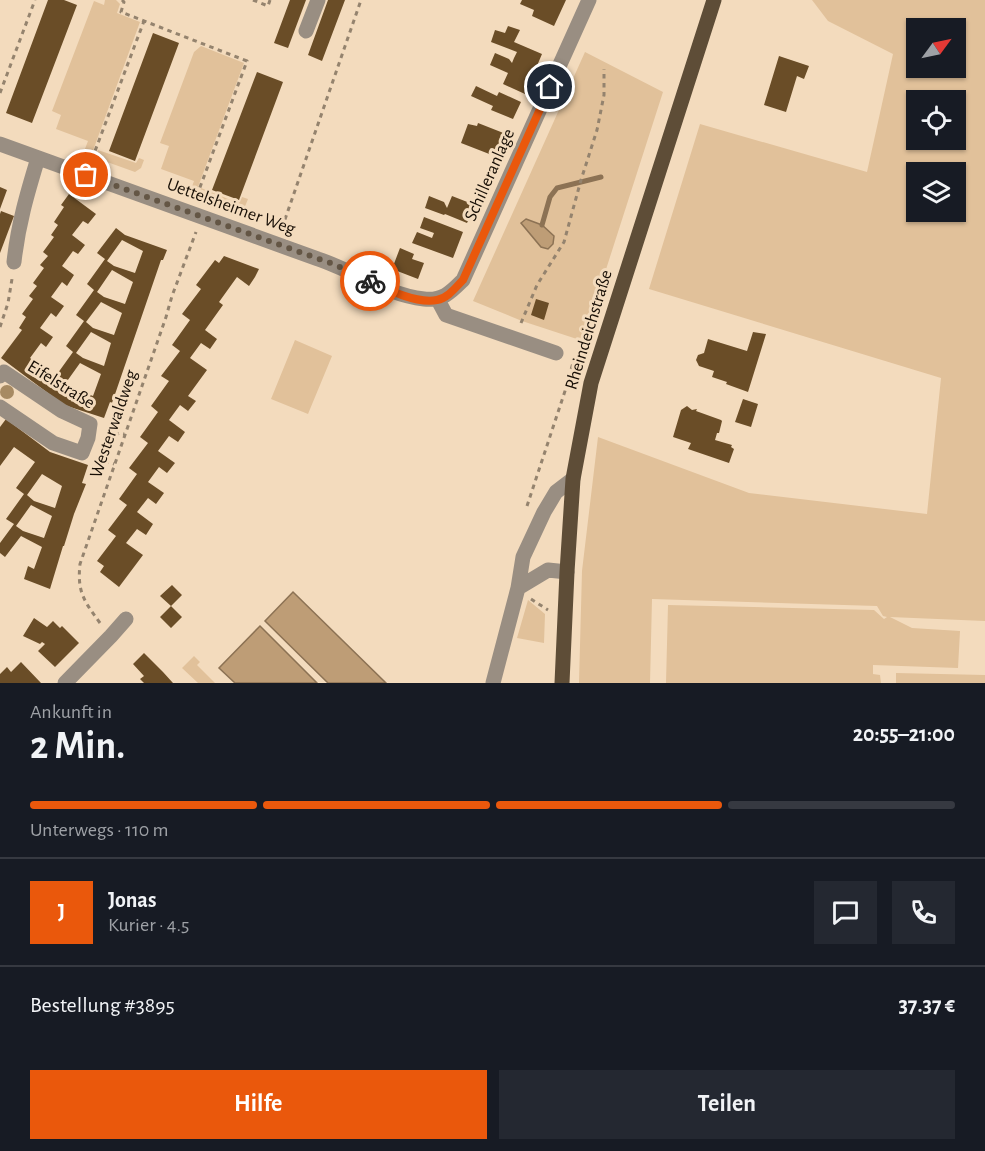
<!DOCTYPE html>
<html lang="de">
<head>
<meta charset="utf-8">
<style>
  :root { --surface:#171b24; --page:#242831; --text:#f1f3f6; --muted:#9ea1a6; --line:#363941; --accent:#ea580c }
  body { margin:0; font-family:"Alegreya Sans",sans-serif; background:var(--page); color:var(--text); height:100vh; display:flex; flex-direction:column; font-size:22px; white-space:nowrap }
  * { box-sizing:border-box; margin:0 }
  p { font-size:20px; color:var(--muted) }
  .icon { flex:none; width:33px; height:33px; fill:none; stroke:currentColor; stroke-width:2; stroke-linecap:round; stroke-linejoin:round }
  .map { position:relative; height:683px; overflow:hidden }
  .drawer { display:flex; flex-direction:column; background:var(--surface); flex:1 }
  .drawer>* { flex:none }
  .needle { width:39px; rotate:57deg }
  .fabs { position:absolute; left:906px; top:18px; display:grid; gap:12px }
  .fabs a { display:grid; place-items:center; width:60px; height:60px; border-radius:0px; background:var(--surface); box-shadow:0 2px 4px #0004; font-size:30px }
  .pin { position:absolute; display:grid; place-items:center; width:51px; height:51px; color:#fff; margin:-26px; border:3px solid #fff; border-radius:50%; box-shadow:0 2px 6px #0007 }
  .courier { position:absolute; display:grid; place-items:center; width:60px; height:60px; margin:-30px; border:4px solid #ea580c; border-radius:50%; background:#fff; color:#222; box-shadow:0 2px 8px #0007 }
  .overview em { font-style:normal; font-weight:600 }
  .overview div { display:flex; flex-direction:column-reverse }
  .overview { display:flex; align-items:center; justify-content:space-between; height:102px; padding:0 30px }
  h1 { font-size:39px; font-weight:600; line-height:45px }
  .bar { display:grid; grid-template-columns:repeat(4,1fr); gap:9px 6px; align-content:center; height:72px; padding:0 30px }
  .bar i { height:8px; border-radius:4px; background:var(--line) }
  .bar .selected { background:var(--accent) }
  .bar p { grid-column:span 4 }
  .line { display:flex; align-items:center; gap:15px; padding:0 30px; border-top:2px solid var(--line) }
  .line div { flex:1 }
  .round { display:grid; place-items:center; flex:none; width:63px; height:63px; border-radius:0px; background:var(--page) }
  .button { display:flex; gap:12px; margin-top:auto; padding:12px 30px }
  .button a { flex:1; height:69px; border-radius:0px; background:var(--accent); color:#fff; font-size:24px; font-weight:600; line-height:69px; text-align:center }
  .button a+a { background:var(--page); color:var(--text) }
  .map>svg:first-child { display:block }
  .green { fill:#e1c19a; fill-rule:evenodd }
  .water { fill:#be9d76; stroke:#8c7254; stroke-width:1.5 }
  .lines { fill:none; stroke-linecap:round; stroke-linejoin:round }
  .stream { stroke:#8c7254; stroke-width:5 }
  .building { fill:#6a4d27; fill-rule:evenodd }
  .path { stroke:#94836e; stroke-width:3; stroke-dasharray:4.5 4.5; stroke-linecap:butt }
  .minor { stroke:#998e82; stroke-width:15 }
  .major { stroke:#5e4d37; stroke-width:15 }
  .tree { fill:#a78a62 }
  .done { stroke:#645645; stroke-width:6; stroke-dasharray:0 10.8 }
  .route { stroke:#ea580c; stroke-width:8 }
  .labels { text-anchor:middle; dominant-baseline:central; stroke-width:6; stroke-linejoin:round; paint-order:stroke }
  .street-label { font-size:18px; fill:#170e05; stroke:#f3dbbd }
</style>
</head>
<body>
<div class="map">
<svg width="985" height="683" viewBox="0 0 985 683">
  <rect width="100%" height="100%" fill="#f3dbbd"/>
  <path class="green" d="M105,0H116L120,4L117,13L140,22L91,156L83,154L88,141L56,129L61,115L52,111L94,1L104,5Z
    M812,0H985V621L890,617L912,628L960,631L958,668L873,665V674L880,675L881,683H666L668,605L874,610L884,619L887,617L883,616L877,606L652,599L650,683H579L582,571L598,437L749,493L927,514L941,378L649,289L700,124L867,172L893,54L828,21ZM916,28H956V68H916ZM916,100H956V140H916ZM916,172H956V212H916Z
    M201,46L244,63L195,195L190,192L194,181L161,169L169,146L160,143L194,52Z
    M585,52L663,92L583,341L522,321L473,301Z
    M98,150L136,163L139,158L144,160L141,168L135,172L96,158Z
    M201,188L238,203L240,202L242,197L248,199L244,209L238,211L200,197L199,195Z
    M295,340L332,356L308,414L271,399Z
    M528,600L545,614L544,643L517,638Z
    M194,656L200,662L197,665L215,683H198L182,668Z
    M896,673L985,675V683H896Z"/>
  <path class="water" d="M526,219L542,225L554,236L553,244L548,249L541,247L521,223Z
    M293,592L386,683H328L265,621Z
    M260,626L317,683H235L219,668Z"/>
  <g class="lines">
    <path class="stream" d="M542,225L550,197L557,188L601,177"/>
  </g>
  <path class="building" d="M48,0H64L77,5L32,123L6,113Z
    M290,0H306L288,48L274,43Z
    M328,0H345L322,61L308,55Z
    M522,0H566L554,26L532,16L534,10L520,4Z
    M508,26L520,30L514,42L542,54L525,94L503,84L508,73L490,65L495,53L509,59L512,63L514,58L517,52L491,42L495,30L505,33Z
    M153,33L179,43L135,161L109,151Z
    M779,56L809,66L804,79L797,76L786,112L764,105Z
    M257,72L283,82L239,200L212,190Z
    M476,86L497,96L499,92L521,102L513,119L491,110L493,106L471,96Z
    M478,123L506,134L497,157L461,143L468,124L477,126Z
    M0,187L7,190L0,209Z
    M69,194L96,214L88,224L83,221L72,235L85,245L78,254L73,251L62,266L74,275L67,286L62,282L51,297L64,306L56,317L51,313L40,328L53,337L46,347L41,343L30,358L55,377L73,352L66,346L84,321L76,315L94,290L87,284L105,259L97,253L116,228L125,235L167,250L163,260H161L112,403L110,402L104,418L64,405L1,358L22,330L19,328L26,317L22,314L33,299L29,296L37,286L33,283L44,268L40,265L48,256L43,252L54,237L51,235L58,225L54,222L64,207L61,205ZM122,240L143,251L135,273L114,266L107,261ZM112,270L133,282L125,304L104,297L97,292ZM101,302L122,313L114,335L93,328L86,322ZM91,332L111,343L104,366L83,358L76,353ZM80,363L101,374L93,396L72,388L65,384Z
    M429,196L444,202L447,208L452,196L475,205L467,223L445,214L444,215L425,208Z
    M1,211L14,216L0,253V214Z
    M424,217L463,232L453,258L412,243L417,232L432,238L434,233L420,228Z
    M400,248L414,254L412,259L424,263L418,279L392,269Z
    M224,256L259,269L255,277L249,286L237,277L219,302L223,305L205,330L217,339L210,349L201,343L190,358L207,370L188,396L196,401L188,411L180,405L169,420L185,432L178,442L169,436L158,451L175,463L167,473L159,467L148,482L164,493L156,504L148,498L137,512L153,524L146,535L137,529L126,543L143,555L119,587L100,572L104,566L97,561L116,536L108,530L127,505L119,499L137,474L129,468L148,443L140,437L158,412L151,406L169,381L161,376L180,351L172,345L190,320L182,314L201,289L196,285L215,260L219,263Z
    M536,299L549,303L544,320L531,315Z
    M753,332L766,334L748,392L726,384L727,382L712,377L714,371L699,366L696,360L698,355L704,353L708,339L747,351Z
    M743,399L758,404L751,427L735,422Z
    M687,406L692,410L697,409L696,411L721,420L722,421L719,433H717L715,440L732,445L731,447L734,449L729,463L688,449L691,443L673,437L681,410Z
    M6,419L50,452L88,465L82,483L86,484L74,514L64,546H63L50,589L24,579L28,566L34,569L42,547L21,536L5,557L0,553V543L14,524L6,519L24,494L16,488L35,462L14,447L0,466V427ZM42,474L62,486L55,508L34,501L27,495ZM31,505L52,516L44,538L23,531L16,526Z
    M172,585L182,595L171,606L160,596Z
    M171,606L182,617L171,628L160,617Z
    M34,618L47,627L53,621L60,628L62,626L79,643L55,667L38,651L45,644L42,642L40,644L23,636Z
    M144,653L163,672L173,683H144L140,679L144,676L133,664Z
    M21,662L41,683H0V674L7,667L11,672Z"/>
  <g class="lines">
    <path class="path" d="M122,0L124,2L121,12L247,61L196,198
      M253,0L268,6L270,0
      M0,93L35,0
      M92,159L144,21
      M282,228L361,0
      M521,323L537,285L564,242L581,180L597,130L604,95V69
      M0,327L8,303L12,279
      M102,448L115,435L120,433L124,434
      M96,458L114,464
      M527,506L566,388L574,359
      M531,599L548,610
      M100,623C84,601 77,592 80,564L166,317L172,296L196,232"/>
    <path class="minor" d="M306,31L318,0
      M0,144C106,183 212,220 318,259C354,271 387,295 424,299C443,301 451,292 463,280L589,0
      M14,262C18,225 27,194 38,158
      M438,300L446,315L556,353
      M0,376L4,372L62,411L90,424L88,438L82,453L53,443L0,407
      M518,588L548,570L567,572
      M65,683L111,636L126,619
      M493,683L518,588L523,557L544,512L556,492L573,479"/>
    <path class="major" d="M562,683L567,572L573,479L591,383L714,0"/>
  </g>
  <circle class="tree" cx="7" cy="392" r="7"/>
  <g class="lines">
    <path class="done" d="M86,175L333,264L370,281"/>
    <path class="route" d="M370,281C388,290 417,304 437,300C448,298 456,287 463,280L550,87"/>
  </g>
  <g class="labels">
    <g class="street-label">
      <text transform="translate(490 175) rotate(-66)">Schilleranlage</text>
      <text transform="translate(231 207) rotate(20)">Uettelsheimer Weg</text>
      <text transform="translate(589 330) rotate(-73)">Rheindeichstraße</text>
      <text transform="translate(61 385) rotate(32)">Eifelstraße</text>
      <text transform="translate(114 424) rotate(-71)">Westerwaldweg</text>
    </g>
  </g>
</svg>
<div class="fabs">
<a><svg class="needle" viewBox="-14 -14 28 28"><path d="M0-13l5 13h-10z" fill="#e53935"/><path d="M0 13l5-13h-10z" fill="#9ea1a6"/></svg></a>
<a><svg class="icon" aria-label="locate" viewBox="0 0 24 24"><circle cx="12" cy="12" r="6"/><path d="M12 2v4M12 18v4M2 12h4M18 12h4"/></svg></a>
<a><svg class="icon" aria-label="layers" viewBox="0 0 24 24"><path d="M12 4l9 5-9 5-9-5zM3 14l9 5 9-5"/></svg></a>
</div>
<div class="pin" style="left:86px;top:175px;background:#ea580c"><svg class="icon" aria-label="bag" viewBox="0 0 24 24"><path d="M5 8h14l-1 12H6zM9 8a3 3 0 0 1 6 0"/></svg></div>
<div class="pin" style="left:550px;top:87px;background:#1f2937"><svg class="icon" aria-label="home" viewBox="0 0 24 24"><path d="M3 11l9-7 9 7M6 9v11h12V9"/></svg></div>
<div class="courier" style="left:370px;top:281px"><svg class="icon" aria-label="bike" viewBox="0 0 24 24"><circle cx="6" cy="16" r="4"/><circle cx="18" cy="16" r="4"/><path d="M6 16l4-8h5l3 8M10 8l3 8H6M13 5h3"/></svg></div>
</div>
<section class="drawer">
<div class="overview"><div><h1>2 Min.</h1><p>Ankunft in</p></div><em>20:55–21:00</em></div>
<div class="bar"><i class="selected"></i><i class="selected"></i><i class="selected"></i><i></i><p>Unterwegs · 110 m</p></div>
<div class="line" style="height:108px"><b class="round" style="background:var(--accent);color:#fff">J</b><div><b>Jonas</b><p>Kurier · 4.5</p></div><a class="round"><svg class="icon" aria-label="chat" viewBox="0 0 24 24"><path d="M4 5h16v11H9l-5 4z"/></svg></a><a class="round"><svg class="icon" aria-label="phone" viewBox="0 0 24 24"><path d="M5 4h4l2 5-3 2q2 4 5 5l2-3 5 2v4C11 20 4 13 5 4z"/></svg></a></div>
<div class="line" style="height:78px"><div>Bestellung #3895</div><b>37.37 €</b></div>
<div class="button"><a>Hilfe</a><a>Teilen</a></div>
</section>
</body>
</html>
